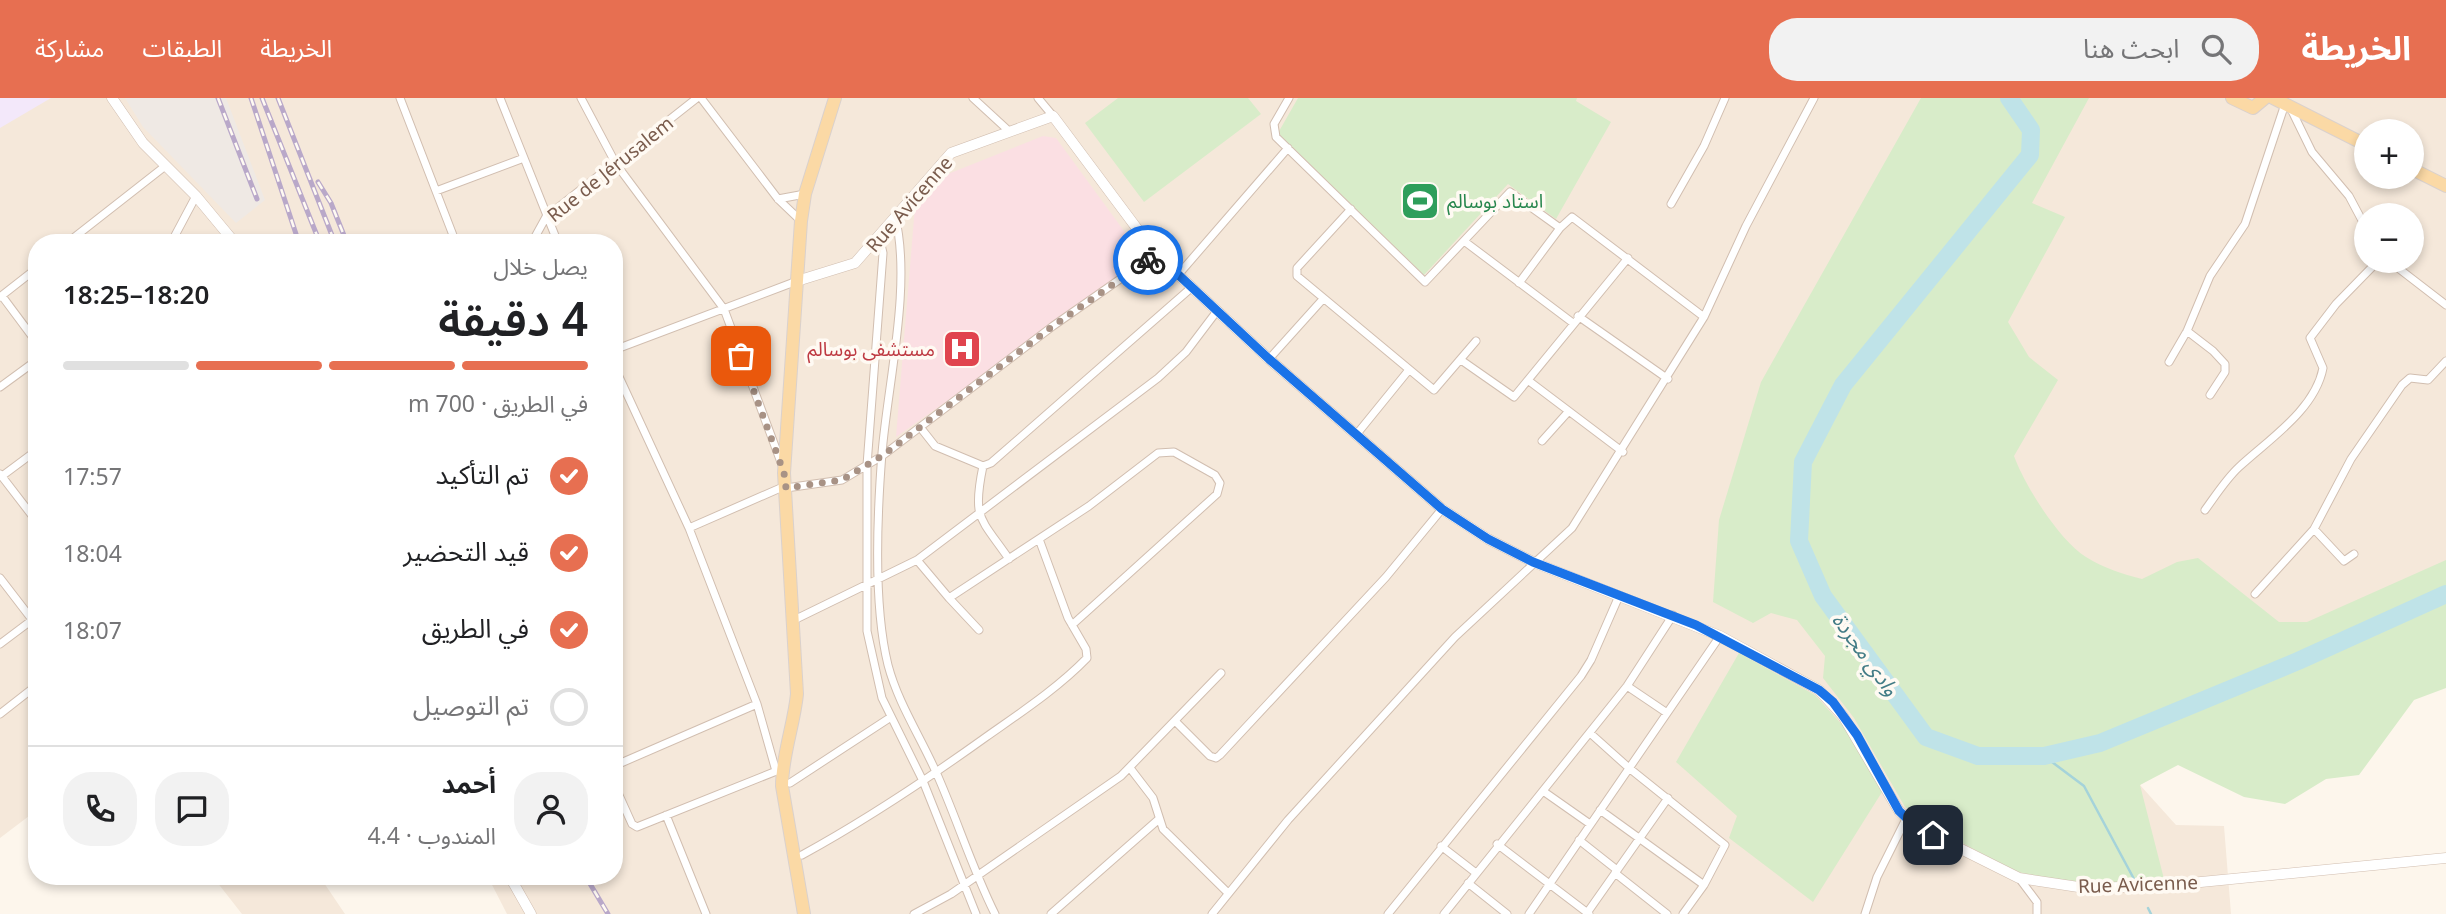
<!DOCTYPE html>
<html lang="ar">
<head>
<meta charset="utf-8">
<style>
  :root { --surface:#fff; --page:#f2f2f2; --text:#202124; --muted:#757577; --line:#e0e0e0; --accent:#e76f51 }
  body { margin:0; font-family:"Noto Sans","Noto Sans Arabic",sans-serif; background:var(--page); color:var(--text); direction:rtl; height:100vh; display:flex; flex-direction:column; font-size:26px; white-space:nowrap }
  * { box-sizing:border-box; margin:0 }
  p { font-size:23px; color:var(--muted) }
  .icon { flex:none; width:38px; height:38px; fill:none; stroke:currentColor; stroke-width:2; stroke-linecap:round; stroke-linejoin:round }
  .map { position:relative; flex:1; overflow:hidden; direction:ltr }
  .drawer { position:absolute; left:28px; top:136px; width:595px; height:651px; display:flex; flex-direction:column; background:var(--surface); border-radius:28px; box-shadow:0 4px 10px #0003; direction:rtl }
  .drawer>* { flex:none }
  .controls { position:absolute; left:2354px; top:21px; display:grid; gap:14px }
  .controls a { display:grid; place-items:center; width:70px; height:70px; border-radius:50%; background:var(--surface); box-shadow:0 4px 10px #0003; font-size:35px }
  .pin { position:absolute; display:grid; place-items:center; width:60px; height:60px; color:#fff; margin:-30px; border-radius:14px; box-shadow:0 4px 10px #0006 }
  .courier { position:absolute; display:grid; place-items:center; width:70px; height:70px; margin:-35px; border:5px solid #1a73e8; border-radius:50%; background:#fff; color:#222; box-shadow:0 2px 9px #0007 }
  .headline em { font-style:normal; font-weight:600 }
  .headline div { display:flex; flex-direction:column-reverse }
  .headline { display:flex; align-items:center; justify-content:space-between; height:119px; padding:0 35px }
  h1 { font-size:46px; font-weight:600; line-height:52px }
  .bar { display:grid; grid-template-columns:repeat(4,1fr); gap:10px 7px; align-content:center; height:84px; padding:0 35px }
  .bar i { height:9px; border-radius:5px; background:var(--line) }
  .bar .on { background:var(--accent) }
  .bar p { grid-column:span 4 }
  .line { display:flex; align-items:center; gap:18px; padding:0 35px; border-top:2px solid var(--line) }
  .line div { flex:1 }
  .round { display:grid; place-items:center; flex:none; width:74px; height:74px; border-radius:28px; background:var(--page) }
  ol { padding:0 35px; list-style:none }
  li { display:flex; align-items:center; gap:21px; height:77px }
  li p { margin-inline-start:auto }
  li .icon { padding:7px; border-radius:50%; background:var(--accent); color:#fff; stroke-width:4 }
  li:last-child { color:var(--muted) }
  li i { width:38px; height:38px; border:4px solid var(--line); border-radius:50% }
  header { display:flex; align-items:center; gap:42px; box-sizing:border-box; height:98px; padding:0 35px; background:var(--accent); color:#fff }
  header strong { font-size:33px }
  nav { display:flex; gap:38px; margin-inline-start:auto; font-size:24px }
  .search { width:490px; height:63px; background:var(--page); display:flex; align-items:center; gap:18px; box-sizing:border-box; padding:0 24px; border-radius:28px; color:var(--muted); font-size:26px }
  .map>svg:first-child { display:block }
  .residential { fill:#f5e8da; fill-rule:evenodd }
  .industrial { fill:#efe9e4 }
  .education { fill:#f3e8fa }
  .medical { fill:#fbdfe3 }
  .green { fill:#d8ecc9 }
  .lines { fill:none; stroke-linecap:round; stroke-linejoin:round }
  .stream { stroke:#a5d3da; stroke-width:2.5 }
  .river { stroke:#bfe3e8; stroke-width:18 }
  .minor-casing { stroke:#d1beb0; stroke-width:9 }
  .tertiary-casing { stroke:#d1beb0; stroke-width:11 }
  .primary-casing { stroke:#dad1cd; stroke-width:14 }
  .minor { stroke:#fff; stroke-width:7 }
  .tertiary { stroke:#fff; stroke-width:10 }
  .primary { stroke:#fbd9a5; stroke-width:12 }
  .rail-casing { stroke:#b9a8c9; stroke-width:5 }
  .rail { stroke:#fffaf3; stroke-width:2.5; stroke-dasharray:8; stroke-linecap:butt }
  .done { stroke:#a89285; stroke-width:7; stroke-dasharray:0 12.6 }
  .route { stroke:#1a73e8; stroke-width:9 }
  .labels { text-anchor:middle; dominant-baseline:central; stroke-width:7; stroke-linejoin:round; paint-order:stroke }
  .street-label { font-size:19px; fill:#7a5c4d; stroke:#fffaf3 }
  .leisure-label { font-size:19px; fill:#27864d; stroke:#fffaf3; text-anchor:start }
  .health-label { font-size:19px; fill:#be3a42; stroke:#fffaf3; text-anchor:end }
  .water-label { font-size:21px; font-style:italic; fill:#437c86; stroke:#fffaf3 }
</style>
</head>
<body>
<header>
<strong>الخريطة</strong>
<div class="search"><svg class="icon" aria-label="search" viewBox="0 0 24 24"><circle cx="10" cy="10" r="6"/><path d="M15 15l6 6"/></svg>ابحث هنا</div>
<nav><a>الخريطة</a><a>الطبقات</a><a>مشاركة</a></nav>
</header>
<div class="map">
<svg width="2446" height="816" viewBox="0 0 2446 816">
  <rect width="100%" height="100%" fill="#fdf6ec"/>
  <path class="residential" d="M0,0H2446V502L2140,687L2176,727L2224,728L2231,816H507L488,779H614V145H37V712L0,740ZM2366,33H2412V79H2366ZM2366,117H2412V163H2366Z
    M213,779H320L345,816H242Z"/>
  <path class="industrial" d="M125,0H226L265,102L236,125L143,29Z"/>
  <path class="education" d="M0,0H51L0,30Z"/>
  <path class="medical" d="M1043,38L1056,40L1146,163L896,339L915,108L948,76Z"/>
  <path class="green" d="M1118,0H1248L1261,16L1144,104L1085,25Z
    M1298,0H1577L1576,3L1611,24L1556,121L1508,86L1424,177L1278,35Z
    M1921,0H2089L2032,105L2065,119L2008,224L2029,259L2058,282L2014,358C2025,388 2059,442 2086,459C2104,470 2122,476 2142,481L2177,464L2198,460L2279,524H2307L2446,462V590L2414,602L2359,677L2326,681L2285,706L2244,699L2178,667L2140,687L2164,781L2109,786L2050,781L2014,773L1955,741L1905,709L1854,620L1823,580L1825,558L1797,522L1771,515L1753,525L1713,504L1719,422L1761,284Z
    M1739,555L1815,597L1846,631L1882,694L1813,804L1729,740L1737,718L1676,664Z"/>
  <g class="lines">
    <path class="stream" d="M2044,658L2084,688L2134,781
      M2148,810L2151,816"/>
    <path class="river" d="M2009,0L2031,32L2030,57L1843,287L1803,364L1799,443L1823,498L1926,639L1978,658H2044L2100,645L2298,563L2446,496"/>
    <defs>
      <path id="minor" d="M400,0L456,145
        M500,0L558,145
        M581,0L616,66L724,211L782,367
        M701,0L778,101L801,123
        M973,0L1010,34
        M1038,0L1053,18
        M1289,0L1274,26L1276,39L1425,184L1510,94L1560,130
        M2290,9L2312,54L2349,98L2366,130
        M436,93L524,60
        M778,101L805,96
        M1671,106L1704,48L1725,0
        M1351,111L1297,170V178L1434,292L1476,243
        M895,118C912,186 888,284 882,355C877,419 873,506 888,567C898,605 920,638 936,674C957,721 972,770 995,816
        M879,138L883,155L867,367V533L882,600L923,683L976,816
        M1464,143L1573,225
        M67,145L164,69
        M171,145L196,98
        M526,145L535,139L546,119L697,0
        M2389,163L2446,207
        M1178,177L1288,50
        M1519,185L1560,130L1572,119L1704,219
        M2,198L37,245
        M0,199L37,170
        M1578,218L1668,281
        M2187,233L2213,253L2225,266V274L2210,297
        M614,252L797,183
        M1269,261L1323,201
        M1461,262L1514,299L1628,160
        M2169,264L2187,233L2210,178L2245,126L2285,6
        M614,268L689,430L757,606L776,673
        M1529,283L1623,354
        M0,289L37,262
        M920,329L935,348L983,368L991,365L1191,190
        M1356,337L1408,273
        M1542,343L1568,314
        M983,368C972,421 980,419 1009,461
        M0,376L37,424
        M2,378L37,352
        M786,390L842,382L882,358L1053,228L1156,156
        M2205,412C2216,397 2226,381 2239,369C2268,342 2315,312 2323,270L2310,240L2336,206L2378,163
        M689,430L785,388
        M2314,431L2344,463L2354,456
        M917,462L949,500L1089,408L1158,355L1174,354L1215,377L1220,385L1217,396L1072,527
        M0,480L37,528
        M2255,496L2314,431L2351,361L2402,287L2410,280L2428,282L2446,263
        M949,500L979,532
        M794,522L917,462L1158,280L1186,254L1217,213
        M0,546L32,522
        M1627,588L1667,615
        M0,616L37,587
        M1176,624L1210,658L1216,660L1220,657L1386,479L1442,411
        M1590,635L1629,670L1725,747L1704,787L1683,816
        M614,668L757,606
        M1130,670L1153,700L1163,731L1228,795
        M790,685L891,619
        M614,686L632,726L637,729L779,672
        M1543,693L1590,726
        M1600,712L1704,787
        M666,717L706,816
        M1579,742L1617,772
        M1497,746L1589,816
        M1441,748L1476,775
        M802,757C866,722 926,682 986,639C1020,615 1058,590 1087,560L1086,551L1068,520L1039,441
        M1615,775L1667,816
        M2019,780L2037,804V816
        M1468,785L1507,816
        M1587,815L1668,700
        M914,816L951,796L1121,678L1221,575
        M1051,816L1159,721
        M1212,816L1288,722L1455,539L1572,430L1704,219L1746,128L1814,0
        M1388,816L1581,578L1591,562L1619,498
        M1444,816L1627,588L1673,517
        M1529,816L1720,538
        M1865,816L1877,779L1906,721"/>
      <path id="tertiary" d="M112,0L143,45L196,98L235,145
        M797,183L855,165L951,55L1053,18L1156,156L1269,261L1442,411L1488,441L1533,464L1720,538L1819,592L1843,618L1899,713L1915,728L2019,780L2085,790L2160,788L2446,760
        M510,779L531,816"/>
      <path id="primary" d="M2232,0L2253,10L2265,0
        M2273,0L2366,47
        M2412,71L2446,88
        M804,816L782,688C782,657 794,627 797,596L784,375L801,123L805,96L835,0"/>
    </defs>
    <use href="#minor" class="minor-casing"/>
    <use href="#tertiary" class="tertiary-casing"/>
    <use href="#primary" class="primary-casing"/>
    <use href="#minor" class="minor"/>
    <use href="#tertiary" class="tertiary"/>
    <use href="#primary" class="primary"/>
    <defs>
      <path id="rail" d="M218,0L257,101
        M251,0L299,145
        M262,0L320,145
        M278,0L335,145
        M318,84L331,105L347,145
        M586,779L608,816"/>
    </defs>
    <use href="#rail" class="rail-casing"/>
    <use href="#rail" class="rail"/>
  </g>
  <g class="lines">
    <path class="done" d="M741,258L784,375L786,390L842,382L882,358L1053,228L1148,162"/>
    <path class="route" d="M1148,162L1156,156L1269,261L1442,411L1488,441L1533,464L1696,527L1819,592L1833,604L1857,637L1899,713L1915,728L1933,737"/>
  </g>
  <defs>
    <symbol id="stadium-square" viewBox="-11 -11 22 22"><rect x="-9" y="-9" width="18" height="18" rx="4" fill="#2e9e5b" stroke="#fffaf3"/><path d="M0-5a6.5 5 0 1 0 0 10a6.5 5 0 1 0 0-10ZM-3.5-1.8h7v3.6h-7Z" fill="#fff"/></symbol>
    <symbol id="hospital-square" viewBox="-11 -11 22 22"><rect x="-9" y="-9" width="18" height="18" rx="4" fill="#e0444e" stroke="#fffaf3"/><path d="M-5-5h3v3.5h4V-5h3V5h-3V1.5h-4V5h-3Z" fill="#fff"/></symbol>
  </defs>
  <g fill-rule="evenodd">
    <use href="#stadium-square" x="1398" y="81" width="44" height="44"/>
    <use href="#hospital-square" x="940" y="229" width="44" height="44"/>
  </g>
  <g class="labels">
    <g class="street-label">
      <text transform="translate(610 71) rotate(-39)">Rue de Jérusalem</text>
      <text transform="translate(909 106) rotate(-49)">Rue Avicenne</text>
      <text transform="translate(2138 786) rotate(-2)">Rue Avicenne</text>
    </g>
    <g class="leisure-label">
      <text x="1447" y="103">استاد بوسالم</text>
    </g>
    <g class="health-label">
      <text x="935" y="251">مستشفى بوسالم</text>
    </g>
    <g class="water-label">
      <text transform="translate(1866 556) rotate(54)">وادي مجردة</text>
    </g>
  </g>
</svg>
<div class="controls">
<a>+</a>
<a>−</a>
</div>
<div class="pin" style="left:741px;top:258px;background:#ea580c"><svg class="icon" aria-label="bag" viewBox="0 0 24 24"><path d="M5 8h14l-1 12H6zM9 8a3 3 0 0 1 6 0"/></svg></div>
<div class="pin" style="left:1933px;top:737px;background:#1f2937"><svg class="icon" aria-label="home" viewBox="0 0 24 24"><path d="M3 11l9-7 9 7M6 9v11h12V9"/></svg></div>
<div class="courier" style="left:1148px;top:162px"><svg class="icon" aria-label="bike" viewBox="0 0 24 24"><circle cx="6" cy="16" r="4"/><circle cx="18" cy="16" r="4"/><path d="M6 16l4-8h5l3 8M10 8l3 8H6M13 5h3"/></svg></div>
<section class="drawer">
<div class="headline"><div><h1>4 دقيقة</h1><p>يصل خلال</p></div><em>18:20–18:25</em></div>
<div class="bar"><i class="on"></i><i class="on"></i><i class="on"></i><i></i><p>في الطريق · 700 m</p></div>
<ol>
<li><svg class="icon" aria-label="check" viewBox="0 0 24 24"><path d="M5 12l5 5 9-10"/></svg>تم التأكيد<p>17:57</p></li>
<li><svg class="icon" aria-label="check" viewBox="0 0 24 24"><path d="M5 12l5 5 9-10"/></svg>قيد التحضير<p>18:04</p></li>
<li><svg class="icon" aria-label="check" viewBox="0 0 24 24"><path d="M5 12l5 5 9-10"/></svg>في الطريق<p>18:07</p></li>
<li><i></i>تم التوصيل</li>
</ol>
<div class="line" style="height:126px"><a class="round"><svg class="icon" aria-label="person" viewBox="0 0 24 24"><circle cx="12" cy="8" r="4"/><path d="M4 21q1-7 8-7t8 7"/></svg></a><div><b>أحمد</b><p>المندوب · 4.4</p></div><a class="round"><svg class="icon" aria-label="chat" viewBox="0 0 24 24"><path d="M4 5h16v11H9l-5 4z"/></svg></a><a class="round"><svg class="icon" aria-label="phone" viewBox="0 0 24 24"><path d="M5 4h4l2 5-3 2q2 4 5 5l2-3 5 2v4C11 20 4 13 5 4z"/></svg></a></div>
</section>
</div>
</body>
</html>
